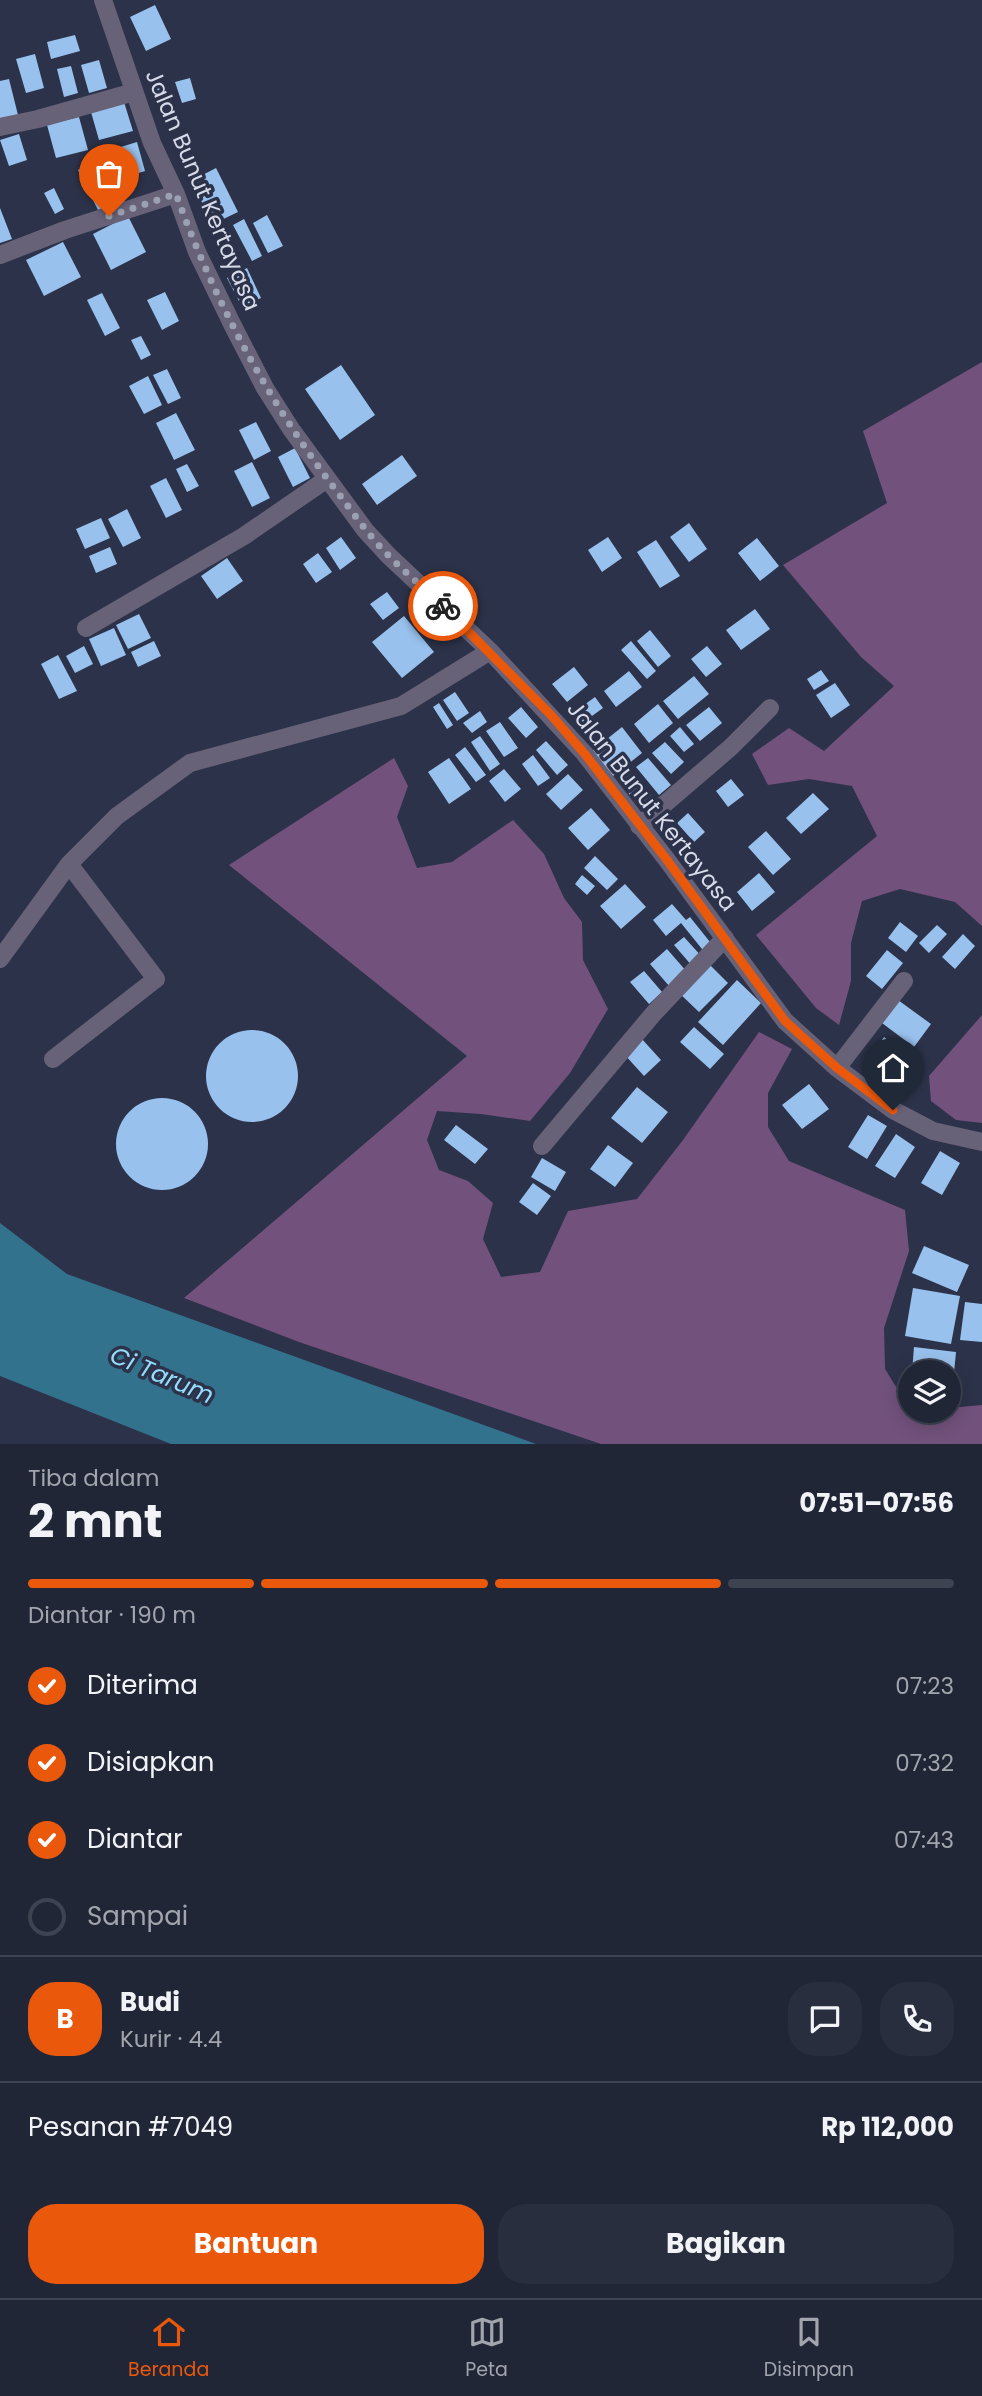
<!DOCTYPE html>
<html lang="id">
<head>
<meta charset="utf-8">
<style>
  :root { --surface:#212637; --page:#292e3f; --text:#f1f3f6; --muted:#a2a5ad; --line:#3e4352; --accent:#ea580c }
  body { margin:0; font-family:Poppins,sans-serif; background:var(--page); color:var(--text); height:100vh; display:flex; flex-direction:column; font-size:26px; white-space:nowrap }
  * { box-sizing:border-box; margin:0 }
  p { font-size:23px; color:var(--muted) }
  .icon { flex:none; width:38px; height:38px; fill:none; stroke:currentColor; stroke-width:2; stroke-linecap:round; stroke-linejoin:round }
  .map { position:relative; height:1444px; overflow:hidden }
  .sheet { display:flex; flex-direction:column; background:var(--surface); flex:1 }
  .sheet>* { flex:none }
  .controls { position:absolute; left:898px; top:1360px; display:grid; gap:14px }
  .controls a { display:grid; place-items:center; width:63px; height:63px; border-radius:50%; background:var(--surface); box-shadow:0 4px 18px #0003,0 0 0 2px var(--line); font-size:35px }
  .pin { position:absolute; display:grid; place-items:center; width:60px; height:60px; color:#fff; margin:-72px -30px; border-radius:50% 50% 50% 0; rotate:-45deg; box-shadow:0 0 7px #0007 }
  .pin .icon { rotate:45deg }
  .courier { position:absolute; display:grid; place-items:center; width:70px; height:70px; margin:-35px; border:5px solid #ea580c; border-radius:50%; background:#fff; color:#222; box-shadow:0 2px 9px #0007 }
  .head em { font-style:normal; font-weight:700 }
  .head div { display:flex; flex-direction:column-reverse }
  .head { display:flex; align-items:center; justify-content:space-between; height:119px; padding:0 28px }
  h1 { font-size:46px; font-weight:700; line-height:52px }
  .bar { display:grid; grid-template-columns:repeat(4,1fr); gap:10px 7px; align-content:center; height:84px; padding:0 28px }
  .bar i { height:9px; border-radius:5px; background:var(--line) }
  .bar .current { background:var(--accent) }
  .bar p { grid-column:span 4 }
  .line { display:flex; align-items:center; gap:18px; padding:0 28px; border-top:2px solid var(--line) }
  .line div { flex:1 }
  .round { display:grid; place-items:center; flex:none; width:74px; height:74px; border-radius:28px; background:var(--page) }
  ol { padding:0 28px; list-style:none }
  li { display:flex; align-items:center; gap:21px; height:77px }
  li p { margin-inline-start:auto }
  li .icon { padding:7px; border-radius:50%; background:var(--accent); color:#fff; stroke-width:4 }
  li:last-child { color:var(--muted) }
  li i { width:38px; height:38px; border:4px solid var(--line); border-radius:50% }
  .cta { display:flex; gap:14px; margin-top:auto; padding:14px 28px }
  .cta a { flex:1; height:80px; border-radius:28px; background:var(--accent); color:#fff; font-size:28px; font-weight:700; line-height:80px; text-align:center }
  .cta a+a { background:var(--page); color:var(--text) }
  .tabs { display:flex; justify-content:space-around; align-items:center; height:98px; border-top:2px solid var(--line); background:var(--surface); font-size:19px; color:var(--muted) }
  .tabs a { display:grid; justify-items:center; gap:4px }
  .tabs .current { color:var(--accent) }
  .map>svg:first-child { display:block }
  .forest { fill:#72527c }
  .water { fill:#33728c }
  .building { fill:#98c1ed }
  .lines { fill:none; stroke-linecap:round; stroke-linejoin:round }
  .minor { stroke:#676278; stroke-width:18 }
  .done { stroke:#9ba0b2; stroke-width:7; stroke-dasharray:0 12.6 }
  .route { stroke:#ea580c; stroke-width:9 }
  .labels { text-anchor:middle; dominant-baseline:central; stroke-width:7; stroke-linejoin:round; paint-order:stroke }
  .street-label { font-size:23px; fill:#d7dbea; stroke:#2c3249 }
  .water-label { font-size:24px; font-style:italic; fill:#95ddfe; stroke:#2c3249 }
</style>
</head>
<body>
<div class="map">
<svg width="982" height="1444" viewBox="0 0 982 1444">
  <rect width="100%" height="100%" fill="#2c3249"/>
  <path class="forest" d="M982,362V926L955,902L900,889L862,901L851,943V981L839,1025L816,1008L756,935L877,836L852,786L809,779L768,785L752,754L789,728L824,751L894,686L861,657L783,565L887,503L863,431Z
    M394,758L408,786L397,817L417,868L452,862L513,820L544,854L564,898L582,922L583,960L608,1009L570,1073L530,1121L481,1114L437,1111L427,1140L439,1170L468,1181L493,1203L483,1239L501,1277L540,1272L568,1211L637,1199L683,1140L759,1032L792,1049L768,1093V1127L789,1161L905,1210L909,1251L884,1328L885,1369L911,1411L948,1410L949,1408L982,1405V1444H601L299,1342L184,1298L467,1056L229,865Z
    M982,1015V1123L956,1120L931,1101L929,1076Z"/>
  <path class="water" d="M0,1223L67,1274L536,1444H171L0,1376Z"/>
  <path class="building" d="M155,5L171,39L146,51L130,17Z
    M75,35L80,51L51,59L47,42Z
    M35,54L44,88L26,93L16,59Z
    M99,60L107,88L89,93L81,65Z
    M71,66L78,93L64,97L57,69Z
    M190,78L196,99L182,103L175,82Z
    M9,79L18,115L0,119V81Z
    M161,86L169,103L160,107L152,90Z
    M124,102L133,131L99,140L91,112Z
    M79,117L88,150L56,158L47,125Z
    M19,134L27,160L9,166L0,140Z
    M137,142L145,171L119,179L111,150Z
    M97,160L117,201L98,210L78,170Z
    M216,168L238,212L213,224L191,181Z
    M54,188L64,209L55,214L44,193Z
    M0,208L12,239L0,243Z
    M267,215L283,246L268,253L253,223Z
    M128,216L146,252L111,270L93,234Z
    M244,219L262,256L252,261L233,225Z
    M63,242L81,277L44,296L26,260Z
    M247,268L261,298L242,307L227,278Z
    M165,292L179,321L162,330L147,300Z
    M102,293L120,328L105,336L87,300Z
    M141,336L151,355L141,360L131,340Z
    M341,365L375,415L340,440L305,389Z
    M167,369L181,398L168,404L153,375Z
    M148,376L162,405L144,414L129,386Z
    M176,413L195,450L174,460L156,423Z
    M256,422L271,451L254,460L239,430Z
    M295,448L310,478L293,487L278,457Z
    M402,455L417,476L377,505L362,484Z
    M252,462L270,498L252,507L234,471Z
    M187,464L199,486L187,492L176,469Z
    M166,478L182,510L166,518L150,486Z
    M127,509L141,538L123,547L108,519Z
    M101,518L110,538L85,549L76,529Z
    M689,523L707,549L689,562L670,537Z
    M341,537L356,558L340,570L326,548Z
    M608,537L622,558L602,572L588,550Z
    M757,538L779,566L760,581L738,553Z
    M656,540L680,576L660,588L637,552Z
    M110,547L117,564L96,573L89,556Z
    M318,553L332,572L316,583L303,564Z
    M227,558L243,581L217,599L201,576Z
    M387,592L399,608L383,620L370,604Z
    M755,609L770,629L741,650L726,630Z
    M139,614L151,638L128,649L116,625Z
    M404,616L434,652L402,678L372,642Z
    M114,628L126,655L101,666L89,639Z
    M650,630L671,656L658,667L637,641Z
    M154,641L161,656L138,667L131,652Z
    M631,641L656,671L647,679L621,650Z
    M84,646L93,664L75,673L66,656Z
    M707,646L722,664L706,677L691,659Z
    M58,655L77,691L59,699L41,664Z
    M574,667L588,685L567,702L552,684Z
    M821,670L829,681L814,690L807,679Z
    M629,671L642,687L616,707L604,691Z
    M694,676L709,694L678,719L663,701Z
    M835,683L850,705L831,718L816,695Z
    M455,692L469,713L457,721L443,700Z
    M595,697L603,708L581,724L573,713Z
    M439,703L453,725L447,729L433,707Z
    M658,704L673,723L649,743L634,724Z
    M521,707L538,727L526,738L508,718Z
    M709,707L722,723L700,741L686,725Z
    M480,711L487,722L472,733L463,723Z
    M500,722L518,748L504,757L486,731Z
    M622,727L642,753L613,776L592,751Z
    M680,727L694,744L684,752L670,736Z
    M480,736L500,764L490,771L471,742Z
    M546,741L568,765L557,775L536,750Z
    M665,742L684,762L671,774L652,753Z
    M465,747L486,775L476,782L455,755Z
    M533,755L550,778L538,786L522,764Z
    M449,758L471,789L449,804L428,772Z
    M648,758L671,785L659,795L636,767Z
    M504,769L521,789L505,802L489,781Z
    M629,771L655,800L643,810L618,781Z
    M568,774L583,790L561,810L546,794Z
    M731,779L744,795L728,807L716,791Z
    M813,793L829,809L801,834L786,818Z
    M591,808L610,830L588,850L568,828Z
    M688,813L705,832L694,842L677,823Z
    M766,831L791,859L773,875L748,847Z
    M595,856L618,879L607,890L584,868Z
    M759,873L775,892L752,911L737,892Z
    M582,875L595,886L587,895L575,884Z
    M625,884L646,907L621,929L600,906Z
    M672,904L686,920L690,917L714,947L706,954L681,923L666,936L653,920Z
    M900,922L918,936L906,952L888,938Z
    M937,925L947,934L929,953L919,943Z
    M963,934L975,946L955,969L942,957Z
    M684,937L703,958L693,967L674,945Z
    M667,949L687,972L670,987L650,964Z
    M887,950L903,963L882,989L866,976Z
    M706,961L728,983L699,1012L677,991Z
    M644,971L662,992L649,1004L630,982Z
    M737,980L761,1003L723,1045L698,1022Z
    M898,1000L931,1024L914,1047L882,1023Z
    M694,1027L724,1054L710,1069L680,1042Z
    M206 1076a46 46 0 1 1 92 0a46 46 0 1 1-92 0Z
    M884,1037L912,1057L899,1076L870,1057Z
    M641,1038L661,1060L644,1076L624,1054Z
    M809,1084L829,1109L802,1129L782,1105Z
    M637,1087L668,1112L642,1143L611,1118Z
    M116 1144a46 46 0 1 1 92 0a46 46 0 1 1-92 0Z
    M868,1115L887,1126L867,1159L848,1147Z
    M456,1125L488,1149L475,1164L444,1140Z
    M896,1134L915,1147L895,1178L875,1166Z
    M608,1145L633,1163L615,1187L590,1169Z
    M940,1151L960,1163L942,1195L921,1183Z
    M542,1158L566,1172L555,1191L531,1177Z
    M533,1183L551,1196L537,1215L519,1202Z
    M924,1246L969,1265L957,1292L912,1273Z
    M913,1288L960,1296L951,1344L905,1336Z
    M965,1302L982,1304V1342L960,1340Z
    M914,1347L956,1352L952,1394L948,1393V1372H912Z"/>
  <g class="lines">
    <path class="minor" d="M103,0L152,143L176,194L197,252L233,326L265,388L291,429L365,530L388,555L490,651L584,753L667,860L785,1021L837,1068L893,1110L933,1131L982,1142
      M0,127L38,119L134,92
      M0,255L65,230L176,194
      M86,628L244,536L327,479
      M639,826L731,747L770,708
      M0,959L69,864L117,816L190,763L401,706L490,651
      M53,1059L156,979L69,864
      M837,1068L904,981
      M542,1146L654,1013L725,938"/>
  </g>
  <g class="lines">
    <path class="done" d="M109,216L176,194C214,300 267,399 335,489C352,511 368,535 388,555C405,573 425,588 443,606"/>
    <path class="route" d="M443,606L551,715L584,753L667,860L785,1021L837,1068L893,1110"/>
  </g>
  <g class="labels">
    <g class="street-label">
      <text transform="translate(203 190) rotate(67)">Jalan Bunut Kertayasa</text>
      <text transform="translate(652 806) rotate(52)">Jalan Bunut Kertayasa</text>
    </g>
    <g class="water-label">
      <text transform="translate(162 1375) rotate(23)">Ci Tarum</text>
    </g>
  </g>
</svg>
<div class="controls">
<a><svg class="icon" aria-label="layers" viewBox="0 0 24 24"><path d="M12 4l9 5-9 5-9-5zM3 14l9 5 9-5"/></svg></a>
</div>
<div class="pin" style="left:109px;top:216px;background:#ea580c"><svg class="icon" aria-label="bag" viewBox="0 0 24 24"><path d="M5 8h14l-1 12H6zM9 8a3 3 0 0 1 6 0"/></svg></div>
<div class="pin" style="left:893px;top:1110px;background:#1f2937"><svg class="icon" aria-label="home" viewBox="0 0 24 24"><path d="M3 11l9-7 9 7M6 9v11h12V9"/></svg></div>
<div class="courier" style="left:443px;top:606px"><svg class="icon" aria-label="bike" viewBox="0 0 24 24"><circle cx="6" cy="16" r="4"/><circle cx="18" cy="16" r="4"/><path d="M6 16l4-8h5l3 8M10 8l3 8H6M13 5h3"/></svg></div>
</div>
<section class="sheet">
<div class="head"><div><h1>2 mnt</h1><p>Tiba dalam</p></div><em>07:51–07:56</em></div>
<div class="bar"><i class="current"></i><i class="current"></i><i class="current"></i><i></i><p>Diantar · 190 m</p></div>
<ol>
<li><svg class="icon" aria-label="check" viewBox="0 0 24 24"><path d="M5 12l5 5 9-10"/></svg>Diterima<p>07:23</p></li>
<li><svg class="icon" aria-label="check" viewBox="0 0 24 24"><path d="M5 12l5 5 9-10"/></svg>Disiapkan<p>07:32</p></li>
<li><svg class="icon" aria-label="check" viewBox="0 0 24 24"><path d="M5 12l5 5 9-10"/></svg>Diantar<p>07:43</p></li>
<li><i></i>Sampai</li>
</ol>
<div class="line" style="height:126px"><b class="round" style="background:var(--accent);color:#fff">B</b><div><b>Budi</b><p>Kurir · 4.4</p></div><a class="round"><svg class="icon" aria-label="chat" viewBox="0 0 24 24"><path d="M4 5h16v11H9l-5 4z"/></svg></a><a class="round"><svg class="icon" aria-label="phone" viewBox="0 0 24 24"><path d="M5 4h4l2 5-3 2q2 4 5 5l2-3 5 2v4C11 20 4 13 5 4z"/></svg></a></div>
<div class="line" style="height:91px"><div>Pesanan #7049</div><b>Rp 112,000</b></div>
<div class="cta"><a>Bantuan</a><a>Bagikan</a></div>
</section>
<nav class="tabs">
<a class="current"><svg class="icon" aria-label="home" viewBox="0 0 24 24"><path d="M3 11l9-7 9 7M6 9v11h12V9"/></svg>Beranda</a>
<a><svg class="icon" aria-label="map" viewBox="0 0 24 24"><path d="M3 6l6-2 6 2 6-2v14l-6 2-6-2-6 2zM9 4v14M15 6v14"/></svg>Peta</a>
<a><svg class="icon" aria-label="saved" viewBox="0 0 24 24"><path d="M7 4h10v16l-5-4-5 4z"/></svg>Disimpan</a>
</nav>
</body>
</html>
